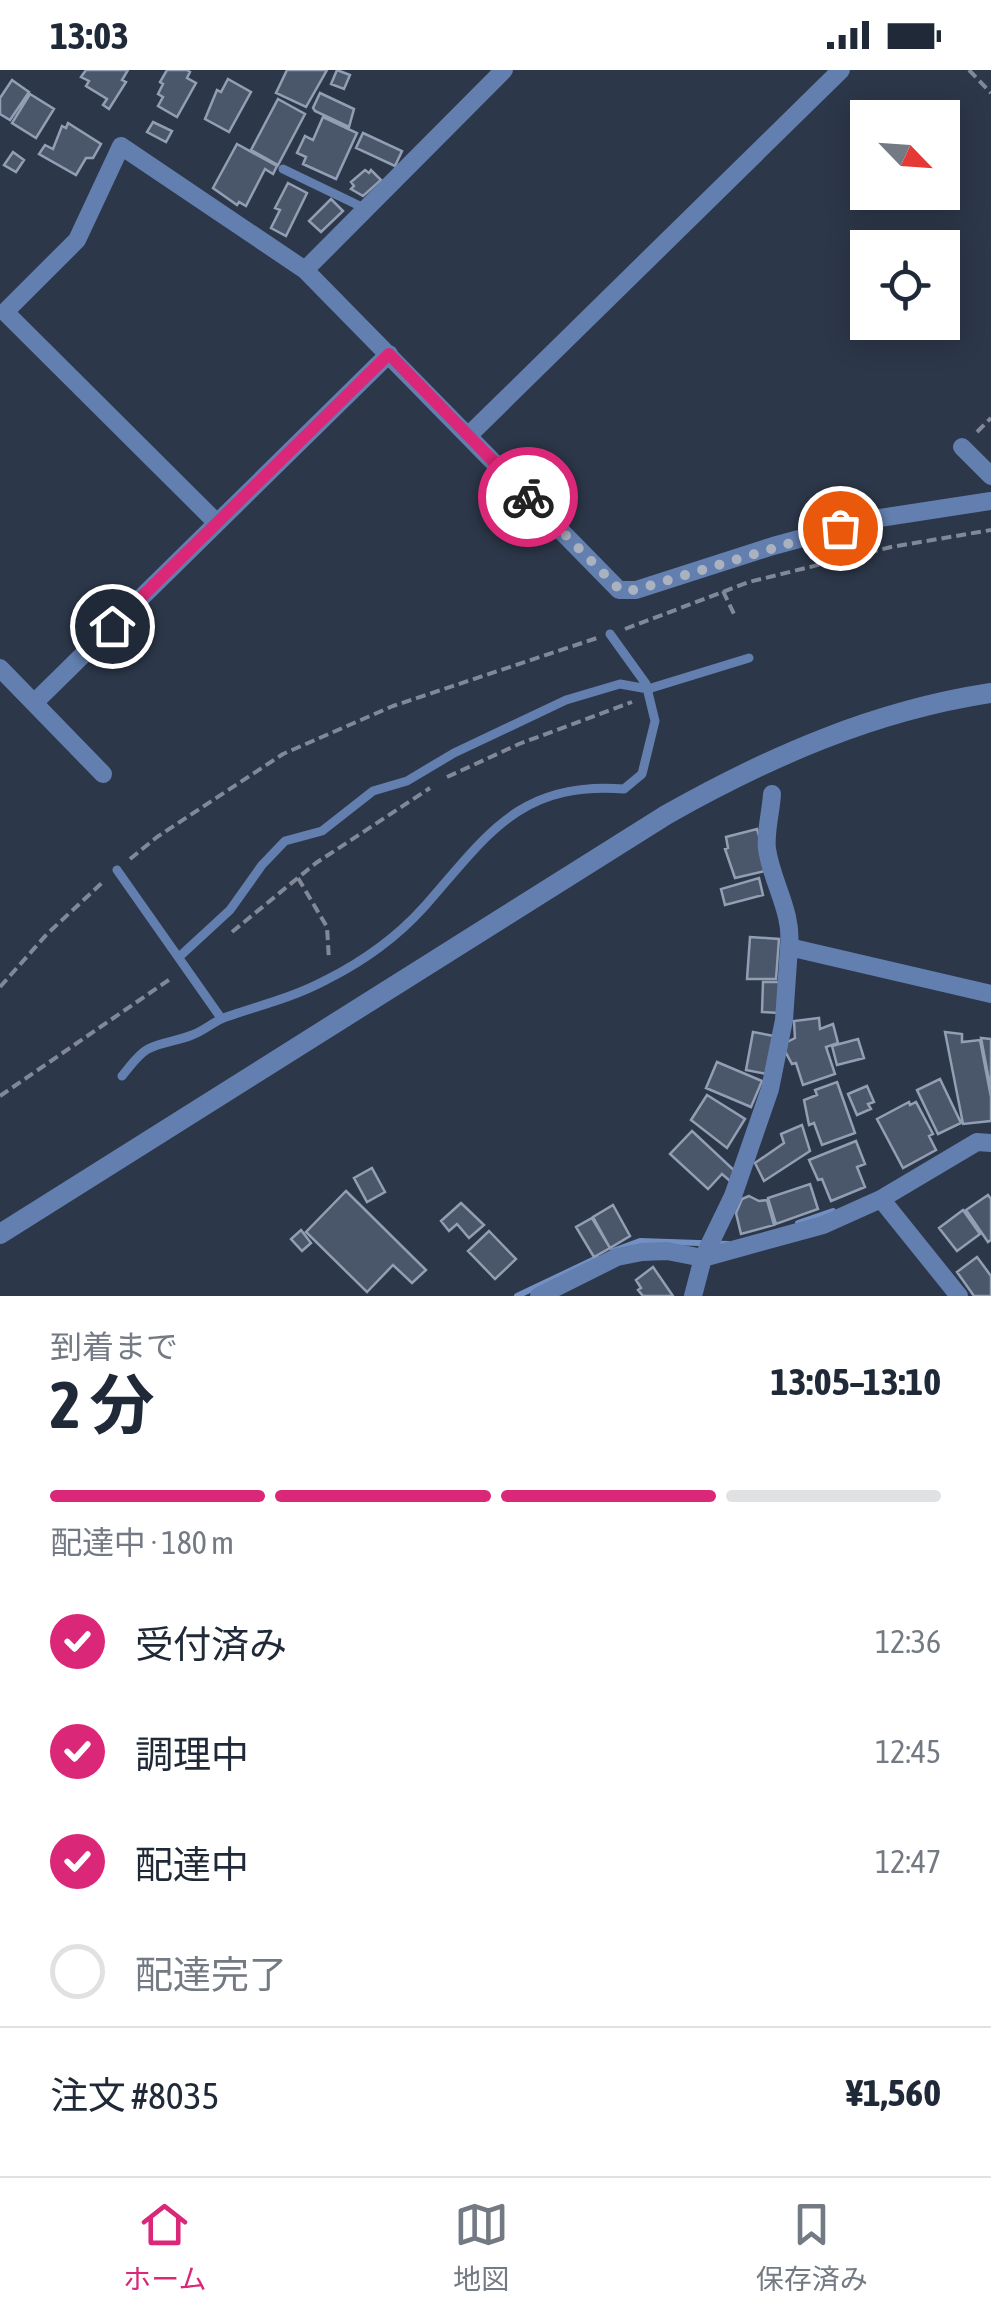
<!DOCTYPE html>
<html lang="ja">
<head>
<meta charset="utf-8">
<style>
  :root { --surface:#fff; --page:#f2f2f3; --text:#1f2937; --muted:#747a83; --line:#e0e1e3; --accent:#db2777 }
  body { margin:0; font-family:"Asap Condensed","Noto Sans JP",sans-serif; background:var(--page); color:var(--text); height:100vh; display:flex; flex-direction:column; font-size:38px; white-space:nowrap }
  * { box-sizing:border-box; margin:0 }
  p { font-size:32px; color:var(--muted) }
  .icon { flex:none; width:55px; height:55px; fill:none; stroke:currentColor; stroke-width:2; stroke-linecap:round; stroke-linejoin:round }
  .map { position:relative; height:1226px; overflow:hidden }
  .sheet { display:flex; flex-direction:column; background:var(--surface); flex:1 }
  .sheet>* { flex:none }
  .needle { width:65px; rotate:115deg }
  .buttons { position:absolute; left:850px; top:30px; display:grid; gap:20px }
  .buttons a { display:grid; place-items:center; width:110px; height:110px; border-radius:0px; background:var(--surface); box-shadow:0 5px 25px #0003; font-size:50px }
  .pin { position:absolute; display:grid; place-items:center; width:85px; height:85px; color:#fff; margin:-42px; border:5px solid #fff; border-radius:50%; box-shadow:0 2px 10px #0007 }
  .courier { position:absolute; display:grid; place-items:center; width:100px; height:100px; margin:-50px; border:8px solid #db2777; border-radius:50%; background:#fff; color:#222; box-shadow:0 2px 12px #0007 }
  .summary em { font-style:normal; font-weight:700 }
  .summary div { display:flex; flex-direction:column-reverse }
  .summary { display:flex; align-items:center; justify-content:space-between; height:170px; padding:0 50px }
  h1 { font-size:65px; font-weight:700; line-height:75px }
  .bar { display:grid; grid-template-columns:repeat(4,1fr); gap:15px 10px; align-content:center; height:120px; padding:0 50px }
  .bar i { height:12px; border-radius:8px; background:var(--line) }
  .bar .current { background:var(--accent) }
  .bar p { grid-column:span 4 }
  .line { display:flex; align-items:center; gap:25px; padding:0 50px; border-top:2px solid var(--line) }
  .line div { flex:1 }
  ol { padding:0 50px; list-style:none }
  li { display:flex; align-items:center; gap:30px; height:110px }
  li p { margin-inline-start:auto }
  li .icon { padding:10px; border-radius:50%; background:var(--accent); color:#fff; stroke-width:4 }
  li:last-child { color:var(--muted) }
  li i { width:55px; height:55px; border:5px solid var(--line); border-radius:50% }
  .status { display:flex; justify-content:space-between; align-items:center; height:70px; padding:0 50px; background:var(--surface); direction:ltr }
  .status svg { height:28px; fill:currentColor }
  .menu { display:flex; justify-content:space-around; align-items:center; height:140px; border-top:2px solid var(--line); background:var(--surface); font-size:28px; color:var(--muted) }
  .menu a { display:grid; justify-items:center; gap:5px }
  .menu .current { color:var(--accent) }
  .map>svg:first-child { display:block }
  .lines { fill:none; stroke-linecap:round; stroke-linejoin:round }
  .stream { stroke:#7390c4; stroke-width:6 }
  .building { fill:#4a5669; stroke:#929eb4; stroke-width:2.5 }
  .path { stroke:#818998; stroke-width:4; stroke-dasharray:10 5; stroke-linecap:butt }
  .service { stroke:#637faf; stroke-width:9 }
  .minor { stroke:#637faf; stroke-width:18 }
  .tertiary { stroke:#637faf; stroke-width:20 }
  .done { stroke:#abb2bf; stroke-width:10; stroke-dasharray:0 18 }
  .route { stroke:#db2777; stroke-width:12 }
</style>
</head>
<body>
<div class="status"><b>13:03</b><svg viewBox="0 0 49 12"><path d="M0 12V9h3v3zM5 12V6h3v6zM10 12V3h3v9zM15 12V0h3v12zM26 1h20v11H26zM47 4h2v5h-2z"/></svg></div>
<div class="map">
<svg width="991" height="1226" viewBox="0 0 991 1226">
  <rect width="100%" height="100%" fill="#2c3749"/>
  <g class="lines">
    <path class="stream" d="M798,1153L833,1141
      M613,1181L640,1171L728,1174
      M517,1226L597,1188"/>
  </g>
  <path class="building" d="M86,0H128L122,10L126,12L109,39L103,35L107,29L86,16L89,11L81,7Z
    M167,0H187L190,2L187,8L196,13L177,47L158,36L163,27L158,24L163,14L160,12Z
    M287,0H327L306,37L276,23Z
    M337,0L350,5L344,19L331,14Z
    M228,9L251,22L229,62L205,49L217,20L221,22Z
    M12,10L29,22L10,50L0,44V28Z
    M320,23L354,39L349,57L315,41L313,38Z
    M30,24L54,39L36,68L12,53Z
    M278,29L305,44L278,95L251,80Z
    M323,47L357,63L336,109L303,94L306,87L297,83L305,66L313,70Z
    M153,52L172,61L166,72L147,62Z
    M68,53L101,74L93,88H86L76,105L39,84L45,75L53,79L62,56L66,58Z
    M363,63L402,81L395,96L356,78Z
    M237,74L277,96L273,104L265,99L246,136L239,132L237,135L213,118Z
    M13,82L24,90L16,102L4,95Z
    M365,100L369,103L371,100L381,110L363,126L351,119L354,116L351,112Z
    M288,113L307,123L286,166L271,158L280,140L275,138Z
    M331,129L343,141L321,162L309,151Z
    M757,759L769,800L735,808L725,779L728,778L726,767Z
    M759,808L763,825L725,835L721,819Z
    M750,867L779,869L776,909H747Z
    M763,912H780L779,943L762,942Z
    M819,948L820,959L833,954L838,973L826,977L835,1004L803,1015L796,993L792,994L785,981L787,972L795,968L794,951Z
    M753,962L774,966L767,1004L746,1000Z
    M945,962L962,964V972L980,970L991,1027V1051L963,1054Z
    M981,968L991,969V1021Z
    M858,969L864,988L837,995L832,976Z
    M717,992L762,1011L751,1037L706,1018Z
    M940,1009L961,1053L938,1064L917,1020Z
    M837,1012L855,1063L822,1075L814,1053L809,1055L804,1030L817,1025L815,1020Z
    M867,1016L874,1032L868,1034L871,1039L857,1045L848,1024Z
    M707,1025L745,1049L727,1078L691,1050Z
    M909,1032L910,1035L916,1032L933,1064L929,1066L936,1080L903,1098L877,1049Z
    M802,1055L810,1081L764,1111L755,1093L784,1073L781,1064Z
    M692,1061L737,1103L730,1111L722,1104L708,1119L670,1084Z
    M856,1071L865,1094L857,1097L865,1117L831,1131L822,1109L818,1110L809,1090Z
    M372,1098L385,1122L367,1132L354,1108Z
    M810,1114L818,1139L776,1154L768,1128Z
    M346,1121L426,1200L412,1213L393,1195L367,1222L306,1162Z
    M988,1125L991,1129V1170L988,1172L966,1140Z
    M749,1126L759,1131L767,1130L774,1155L741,1164L736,1143L742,1129Z
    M461,1133L484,1155L469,1168L457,1154L449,1161L441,1151Z
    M613,1135L630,1166L610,1178L593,1147Z
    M963,1140L980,1164L957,1181L939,1158Z
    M592,1148L610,1178L594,1187L576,1157Z
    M301,1160L311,1173L302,1181L291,1169Z
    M489,1161L516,1189L495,1209L468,1181Z
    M977,1187L991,1206V1226H974L957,1202Z
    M653,1197L673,1226H643L638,1220L641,1218L636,1210Z"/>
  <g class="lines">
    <path class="path" d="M969,0L991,23
      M977,362L991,348
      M723,521L735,546
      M625,559L749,512L891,477L991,460
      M447,707L519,674L632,632
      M130,789L157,767L283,684L393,636L597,568
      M298,808L327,857L329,890
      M232,862L316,793L430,718
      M0,917L47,864L104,811
      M0,1026L173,907"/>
    <path class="service" d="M283,99L364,138
      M117,800L221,948
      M179,887L230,840L262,795L285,771L322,761L373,721L407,711L454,683L566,630L620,614L648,619L749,588
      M122,1006C129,998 138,984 148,979C161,972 178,971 192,965C204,961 214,951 226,947C261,935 292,928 326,910C362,892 397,867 424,837C486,767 518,711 624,719L642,704L655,651L646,614L610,564"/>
    <path class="minor" d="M504,0L305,200L619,520H636L773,476L873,449L991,431
      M469,365L841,0
      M962,377L991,406
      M217,453L5,242L77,170L121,76L305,200
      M0,598L103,704
      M34,633L389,284
      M772,724C771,742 765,762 767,779C772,813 793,842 789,877
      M881,1129L959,1226
      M539,1226L617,1187L642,1182L667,1181L703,1188L823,1155L881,1129L977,1072L991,1073
      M693,1226L703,1188L733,1126L770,1019L784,950L789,877L991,924"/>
    <path class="tertiary" d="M0,1164L666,745C769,687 873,641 991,623"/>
  </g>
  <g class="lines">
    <path class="done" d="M528,427L620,520H636L840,458"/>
    <path class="route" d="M112,556L389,284L528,427"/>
  </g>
</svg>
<div class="buttons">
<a><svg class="needle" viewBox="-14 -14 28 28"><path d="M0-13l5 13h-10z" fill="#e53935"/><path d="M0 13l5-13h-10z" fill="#747a83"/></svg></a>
<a><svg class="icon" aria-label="locate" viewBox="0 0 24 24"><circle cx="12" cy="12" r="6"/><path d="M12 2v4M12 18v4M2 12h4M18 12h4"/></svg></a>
</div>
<div class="pin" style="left:840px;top:458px;background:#ea580c"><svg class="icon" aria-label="bag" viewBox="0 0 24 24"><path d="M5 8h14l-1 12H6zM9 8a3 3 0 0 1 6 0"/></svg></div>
<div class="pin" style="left:112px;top:556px;background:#1f2937"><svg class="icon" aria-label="home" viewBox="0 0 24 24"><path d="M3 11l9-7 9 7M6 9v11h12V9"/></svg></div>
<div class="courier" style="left:528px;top:427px"><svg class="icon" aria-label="bike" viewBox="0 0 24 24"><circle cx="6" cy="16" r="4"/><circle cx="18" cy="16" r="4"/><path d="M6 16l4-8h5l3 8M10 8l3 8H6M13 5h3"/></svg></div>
</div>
<section class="sheet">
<div class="summary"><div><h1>2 分</h1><p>到着まで</p></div><em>13:05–13:10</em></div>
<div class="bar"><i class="current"></i><i class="current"></i><i class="current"></i><i></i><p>配達中 · 180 m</p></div>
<ol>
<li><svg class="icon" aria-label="check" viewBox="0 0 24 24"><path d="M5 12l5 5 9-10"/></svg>受付済み<p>12:36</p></li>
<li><svg class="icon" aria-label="check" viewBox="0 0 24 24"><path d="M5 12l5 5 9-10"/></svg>調理中<p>12:45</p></li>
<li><svg class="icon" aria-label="check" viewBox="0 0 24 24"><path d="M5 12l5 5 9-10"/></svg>配達中<p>12:47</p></li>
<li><i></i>配達完了</li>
</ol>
<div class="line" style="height:130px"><div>注文 #8035</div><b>¥1,560</b></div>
</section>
<nav class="menu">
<a class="current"><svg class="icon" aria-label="home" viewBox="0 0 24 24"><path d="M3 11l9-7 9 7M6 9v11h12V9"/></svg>ホーム</a>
<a><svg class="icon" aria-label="map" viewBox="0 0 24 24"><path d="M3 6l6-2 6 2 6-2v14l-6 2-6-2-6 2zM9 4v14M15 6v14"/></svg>地図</a>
<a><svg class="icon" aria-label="saved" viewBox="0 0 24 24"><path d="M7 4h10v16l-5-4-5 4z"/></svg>保存済み</a>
</nav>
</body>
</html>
